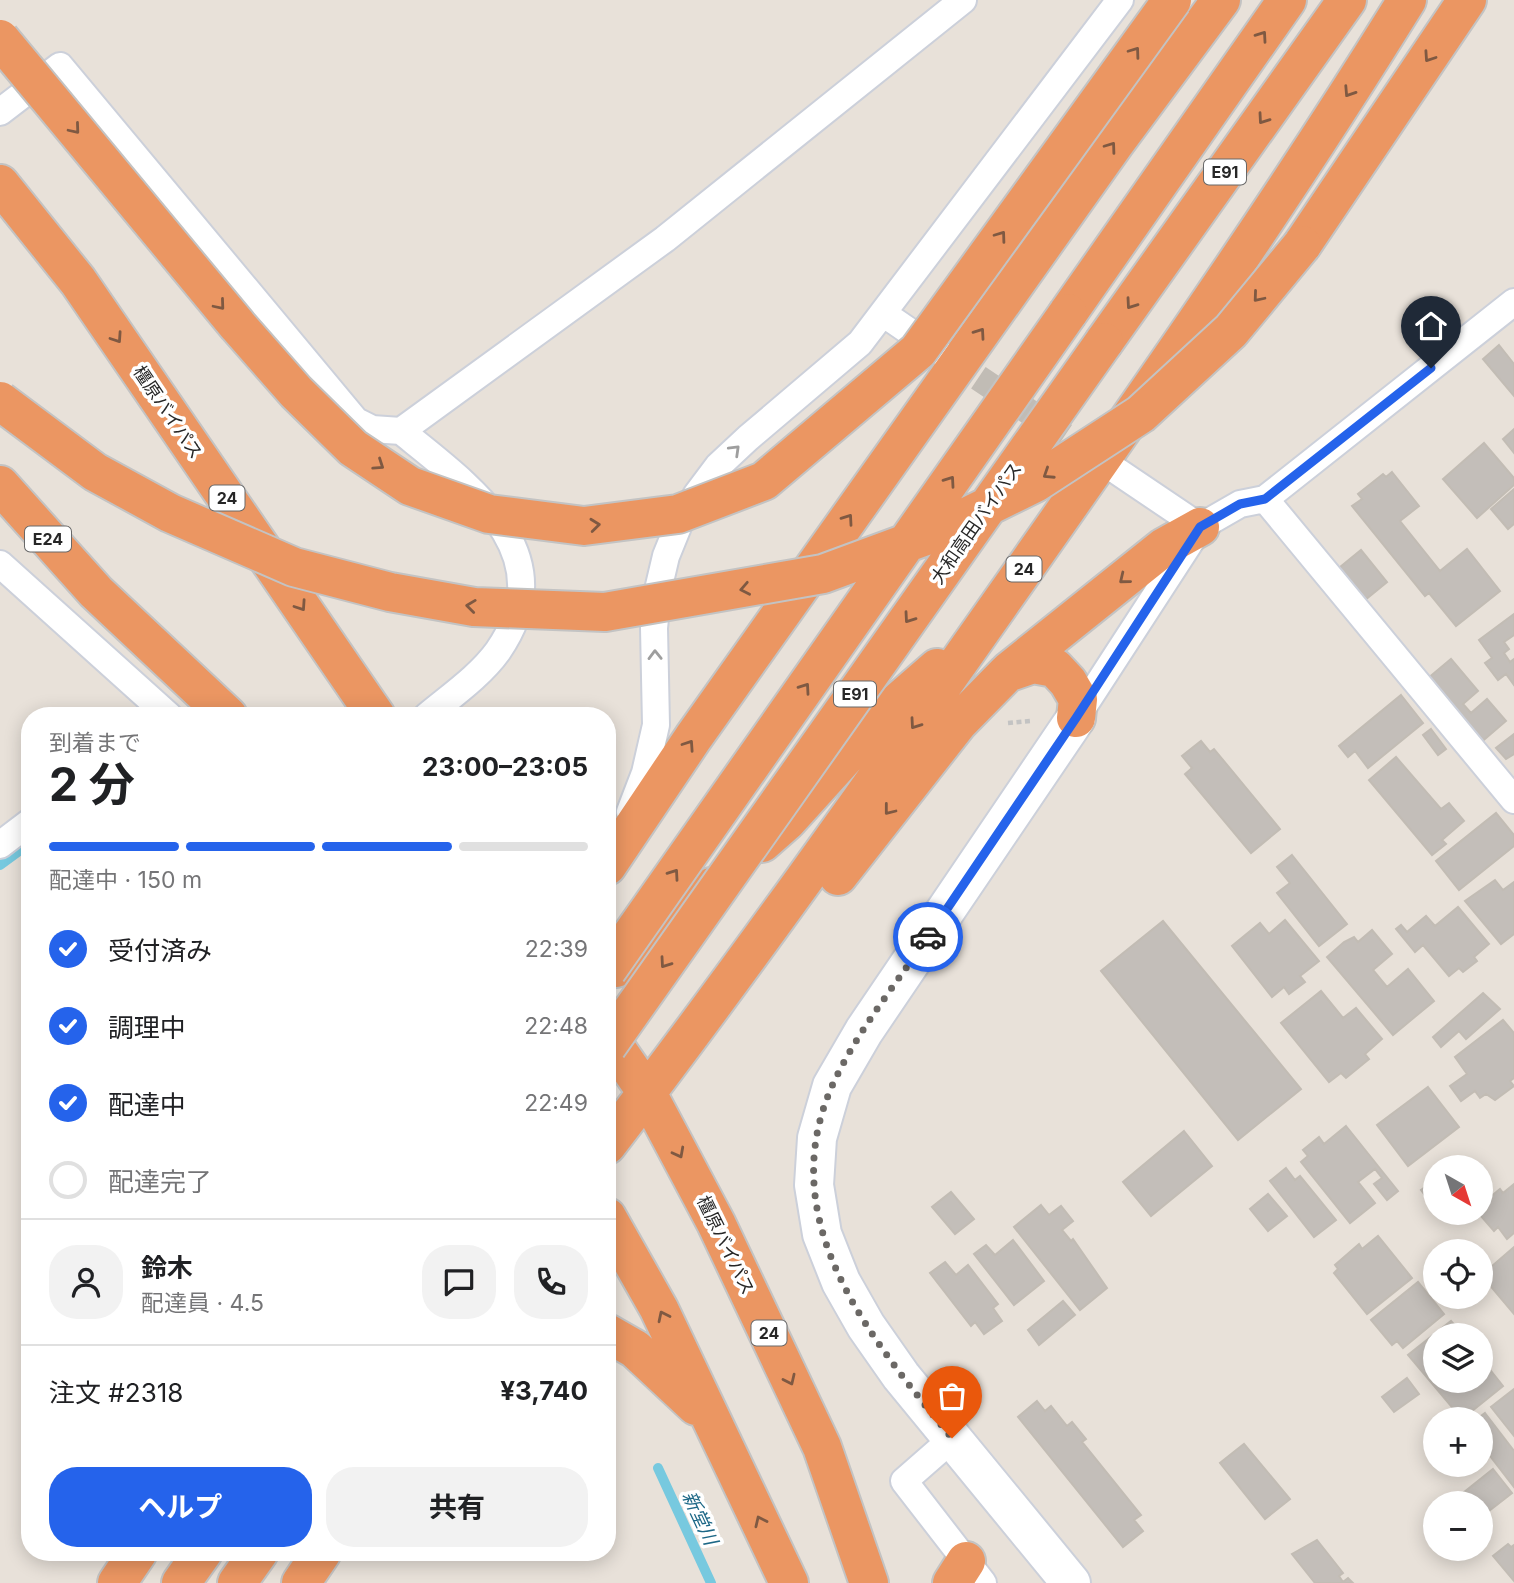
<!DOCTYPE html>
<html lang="ja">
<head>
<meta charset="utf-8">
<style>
  :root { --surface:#fff; --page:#f2f2f2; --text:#202124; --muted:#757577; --line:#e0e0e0; --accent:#2563eb }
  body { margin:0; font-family:Inter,"Noto Sans JP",sans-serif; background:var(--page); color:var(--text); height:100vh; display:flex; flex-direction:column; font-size:26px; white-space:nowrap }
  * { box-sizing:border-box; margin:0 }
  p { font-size:23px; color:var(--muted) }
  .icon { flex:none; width:38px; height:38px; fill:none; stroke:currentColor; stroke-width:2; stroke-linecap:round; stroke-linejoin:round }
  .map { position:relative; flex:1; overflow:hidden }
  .sheet { position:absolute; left:21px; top:707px; width:595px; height:854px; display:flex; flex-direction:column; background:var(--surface); border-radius:28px; box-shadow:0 4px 18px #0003 }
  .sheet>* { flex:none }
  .needle { width:46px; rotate:141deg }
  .controls { position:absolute; left:1423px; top:1155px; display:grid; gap:14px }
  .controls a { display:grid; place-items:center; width:70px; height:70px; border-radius:50%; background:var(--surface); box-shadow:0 4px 18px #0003; font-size:35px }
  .pin { position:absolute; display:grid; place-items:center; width:60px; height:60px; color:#fff; margin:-72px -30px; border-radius:50% 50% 50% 0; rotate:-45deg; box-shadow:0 0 7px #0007 }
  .pin .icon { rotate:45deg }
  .courier { position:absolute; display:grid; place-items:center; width:70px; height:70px; margin:-35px; border:5px solid #2563eb; border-radius:50%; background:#fff; color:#222; box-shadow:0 2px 9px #0007 }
  .overview em { font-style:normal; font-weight:700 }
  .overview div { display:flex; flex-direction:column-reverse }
  .overview { display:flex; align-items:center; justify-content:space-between; height:119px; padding:0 28px }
  h1 { font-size:46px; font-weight:700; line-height:52px }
  .bar { display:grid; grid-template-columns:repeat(4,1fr); gap:10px 7px; align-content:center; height:84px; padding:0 28px }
  .bar i { height:9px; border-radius:5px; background:var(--line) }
  .bar .selected { background:var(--accent) }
  .bar p { grid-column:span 4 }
  .line { display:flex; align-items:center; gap:18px; padding:0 28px; border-top:2px solid var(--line) }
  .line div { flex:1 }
  .round { display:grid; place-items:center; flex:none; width:74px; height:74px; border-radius:28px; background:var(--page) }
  ol { padding:0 28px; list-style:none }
  li { display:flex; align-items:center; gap:21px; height:77px }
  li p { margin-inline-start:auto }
  li .icon { padding:7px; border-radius:50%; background:var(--accent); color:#fff; stroke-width:4 }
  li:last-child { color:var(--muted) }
  li i { width:38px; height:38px; border:4px solid var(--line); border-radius:50% }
  .action { display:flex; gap:14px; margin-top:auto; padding:14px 28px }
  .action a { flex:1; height:80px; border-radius:28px; background:var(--accent); color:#fff; font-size:28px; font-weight:700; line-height:80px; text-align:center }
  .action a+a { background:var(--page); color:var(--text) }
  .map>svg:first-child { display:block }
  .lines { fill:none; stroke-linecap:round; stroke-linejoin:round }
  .stream { stroke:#77c9df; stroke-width:10 }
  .building { fill:#c3beb9; stroke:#c2bcb4; stroke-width:2 }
  .street-tunnel { stroke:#c1bcb5; stroke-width:26; stroke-dasharray:26 13; stroke-linecap:butt }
  .street-casing { stroke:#ccd0da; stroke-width:30 }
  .secondary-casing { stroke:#ccd0da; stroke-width:42 }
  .highway-casing { stroke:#c3c3c3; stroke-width:42 }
  .path { stroke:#c3c3c3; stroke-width:4.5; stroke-dasharray:5 3.5; stroke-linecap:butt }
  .street { stroke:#fff; stroke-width:26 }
  .secondary { stroke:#fff; stroke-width:38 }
  .highway { stroke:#eb9662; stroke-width:38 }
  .highway-bridge-casing { stroke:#c3c3c3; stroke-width:42; stroke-linecap:butt }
  .highway-bridge { stroke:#eb9662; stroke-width:38 }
  .oneway { stroke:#7f5942 }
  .oneway2 { stroke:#9e9e9e }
  .done { stroke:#6b6865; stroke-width:7; stroke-dasharray:0 12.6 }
  .route { stroke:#2563eb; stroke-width:9 }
  .labels { text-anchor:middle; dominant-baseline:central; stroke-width:7; stroke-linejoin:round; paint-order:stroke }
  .shield { fill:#fff; stroke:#686868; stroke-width:2 }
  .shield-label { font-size:16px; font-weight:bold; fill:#272727 }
  .street-label { font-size:18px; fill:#272727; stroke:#fff }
  .water-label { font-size:19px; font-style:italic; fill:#1c6786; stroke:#fff }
</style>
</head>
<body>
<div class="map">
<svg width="1514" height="1583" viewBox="0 0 1514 1583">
  <rect width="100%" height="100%" fill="#e8e1d9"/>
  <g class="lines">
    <path class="stream" d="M0,865L30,843
      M658,1468L711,1583"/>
  </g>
  <path class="building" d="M1499,345L1514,364V396L1483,359Z
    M1514,429V453L1503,439Z
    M1484,443L1514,478V485L1477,518L1443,479Z
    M1392,472L1419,506L1400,521L1440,571L1467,549L1500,591L1456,626L1429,593L1425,596L1352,506L1362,499L1358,494L1383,474L1386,477Z
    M1514,489V524L1508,529L1491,509Z
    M1361,550L1387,582L1365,600L1339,568Z
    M1514,614V635L1504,642L1509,649L1504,653L1510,662L1514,659V685L1506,674L1498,680L1485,663L1492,658L1479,640Z
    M1451,659L1478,691L1463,704L1471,713L1487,699L1506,721L1479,744L1426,680Z
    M1401,695L1423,723L1368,768L1355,751L1348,757L1339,746Z
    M1431,729L1446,749L1438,755L1423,735Z
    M1514,734V754L1506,759L1496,748Z
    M1201,741L1210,752L1214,749L1280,829L1251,853L1185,774L1192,768L1182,756Z
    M1396,757L1441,809L1449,803L1464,821L1442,840L1446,844L1432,855L1369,780Z
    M1496,813L1514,835V846L1459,890L1436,861Z
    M1292,855L1347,924L1319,946L1277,893L1290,883L1277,867Z
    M1495,880L1503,890L1514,882V934L1501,944L1465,901Z
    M1458,907L1489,944L1474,957L1477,961L1463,972L1459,968L1449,976L1423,945L1415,952L1396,929L1401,925L1407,932L1426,916L1435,926Z
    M1285,920L1319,961L1300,976L1305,982L1289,994L1284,987L1272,997L1232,946L1260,923L1269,934Z
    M1163,921L1301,1089L1238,1140L1101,971Z
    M1372,930L1392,954L1373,970L1387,987L1408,969L1434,1001L1393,1035L1327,957L1344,942L1354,937L1358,942Z
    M1321,991L1343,1018L1356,1008L1382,1039L1365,1054L1369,1059L1346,1078L1341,1073L1329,1082L1281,1023Z
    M1483,993L1500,1009L1466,1039L1459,1031L1441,1047L1433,1037Z
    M1503,1020L1514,1033V1078L1510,1081L1514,1086L1495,1100L1486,1094L1480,1098L1475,1091L1461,1101L1450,1086L1467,1074L1455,1057Z
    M1428,1087L1459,1127L1408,1166L1377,1125Z
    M1346,1126L1398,1191L1387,1200L1374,1184L1382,1178L1375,1169L1358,1182L1375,1203L1350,1223L1301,1162L1308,1156L1303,1150L1319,1137L1324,1144Z
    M1184,1131L1212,1166L1151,1216L1123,1182Z
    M1461,1159L1468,1167H1451Z
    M1286,1168L1295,1180L1300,1176L1336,1220L1314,1237L1270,1181Z
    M1435,1180V1209L1421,1190Z
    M1514,1184V1233L1507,1239L1498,1227L1494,1231L1480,1215L1487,1210L1482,1204L1500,1189L1503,1193Z
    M951,1192L974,1219L955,1234L932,1207Z
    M1268,1194L1287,1216L1268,1231L1250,1209Z
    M1041,1205L1049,1215L1061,1206L1073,1221L1062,1230L1071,1241L1073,1239L1107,1288L1080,1310L1014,1227Z
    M1378,1236L1412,1278L1367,1314L1334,1273L1338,1269L1335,1265L1359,1244L1362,1249Z
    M1013,1240L1044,1281L1014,1305L974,1254L986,1245L995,1255Z
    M1514,1247V1314L1488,1283L1491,1280L1484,1273Z
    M945,1262L956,1275L968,1265L998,1304L993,1308L1002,1321L984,1334L975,1322L971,1326L930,1273Z
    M1418,1282L1444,1314L1403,1348L1397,1341L1392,1345L1371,1320Z
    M1063,1301L1075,1315L1039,1345L1028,1330Z
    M1451,1321L1463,1335H1435V1381H1480V1357L1503,1386L1462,1419L1408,1355Z
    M1407,1378L1419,1394L1394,1412L1382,1397Z
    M1514,1389V1436L1491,1407Z
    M1037,1401L1045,1411L1051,1406L1067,1426L1072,1422L1086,1439L1082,1442L1141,1515L1134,1520L1143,1531L1123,1547L1018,1417Z
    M1485,1413L1514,1451V1487L1480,1443V1419H1477Z
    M1244,1444L1290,1499L1265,1519L1220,1463Z
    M1493,1469L1512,1493L1480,1518V1503H1456L1453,1501Z
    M1317,1540L1343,1573L1339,1576L1343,1582L1348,1578L1353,1583H1315L1292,1554Z
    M1508,1544L1511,1547L1514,1545V1581L1493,1556Z"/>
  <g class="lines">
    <path class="street-tunnel" d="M946,356L1098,458"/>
    <defs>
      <path id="street" d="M0,112L60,66L356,421L372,429L401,431L665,239L963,0
        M884,314L938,351
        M401,431C469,486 566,553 498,651C480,676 451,696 427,716
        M1114,469L1200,527
        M1265,499L1514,800
        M0,564L169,716
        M1076,718L1200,527L1240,504L1265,499L1514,302
        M630,812L645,773L656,725L654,628L658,590L666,556L679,524L697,494L718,466L748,438L860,343L1120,0
        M0,845L30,822
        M952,1439L904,1481L983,1583"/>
      <path id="secondary" d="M1071,1583L901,1376L866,1326L841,1282L822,1234L814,1185L817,1138L832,1086L864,1031L1076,718"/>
      <path id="highway" d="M0,184L78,281L376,716
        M1302,245L1467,0
        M1068,313L1287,0
        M1104,342L1347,0
        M0,485L96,592L228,716
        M1009,671L1164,547L1200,527
        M762,843L787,821L884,714L937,668
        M607,866L693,738L1115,143L1221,0
        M838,876L958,723L1007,673L1033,664L1055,668L1068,682L1078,699L1076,718
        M616,968L711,887
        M607,1035L647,1093L716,1223L822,1447L869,1583
        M607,1145C742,969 871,787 999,605C1139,406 1279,207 1407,0
        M607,1217L659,1309L789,1583
        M607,1333L635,1349L696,1406
        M117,1583L138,1552
        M181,1583L203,1552
        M237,1583L259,1552
        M301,1583L322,1552
        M952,1583L966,1561"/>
    </defs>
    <use href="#street" class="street-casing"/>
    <use href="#secondary" class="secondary-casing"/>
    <use href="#highway" class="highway-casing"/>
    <path class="path" d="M1008,723L1031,721"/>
    <use href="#street" class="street"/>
    <use href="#secondary" class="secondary"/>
    <use href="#highway" class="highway"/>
    <defs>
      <path id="highway-bridge" d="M0,39L238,326L296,392L353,448L410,486L489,514L584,526L678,514L764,481L918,351L1172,0
        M0,401L95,472L170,513L294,567L390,592L474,607L605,612L823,574L934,533L1035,483L1141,414L1231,331L1302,245
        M607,970L1068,313
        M607,1046L1104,342"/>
    </defs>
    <use href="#highway-bridge" class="highway-bridge-casing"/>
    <use href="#highway-bridge" class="highway-bridge"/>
  </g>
  <defs><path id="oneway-chevron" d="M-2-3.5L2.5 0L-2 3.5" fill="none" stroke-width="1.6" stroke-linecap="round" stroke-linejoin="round" transform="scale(1.75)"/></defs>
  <g class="oneway">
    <use href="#oneway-chevron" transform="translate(1262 36) rotate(-55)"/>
    <use href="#oneway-chevron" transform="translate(1135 52) rotate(-54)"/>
    <use href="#oneway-chevron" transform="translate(1429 57) rotate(124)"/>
    <use href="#oneway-chevron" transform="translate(1349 92) rotate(123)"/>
    <use href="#oneway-chevron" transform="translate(1263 119) rotate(125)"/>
    <use href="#oneway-chevron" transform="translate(75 129) rotate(50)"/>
    <use href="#oneway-chevron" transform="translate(1111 147) rotate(-54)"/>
    <use href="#oneway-chevron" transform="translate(1001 236) rotate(-54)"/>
    <use href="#oneway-chevron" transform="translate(1258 297) rotate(130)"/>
    <use href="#oneway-chevron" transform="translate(1131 304) rotate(125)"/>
    <use href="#oneway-chevron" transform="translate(220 305) rotate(50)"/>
    <use href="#oneway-chevron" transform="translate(980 333) rotate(-55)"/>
    <use href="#oneway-chevron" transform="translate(117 338) rotate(56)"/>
    <use href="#oneway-chevron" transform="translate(379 465) rotate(34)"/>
    <use href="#oneway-chevron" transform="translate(1048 474) rotate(147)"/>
    <use href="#oneway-chevron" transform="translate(950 481) rotate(-55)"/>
    <use href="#oneway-chevron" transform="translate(848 519) rotate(-55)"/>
    <use href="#oneway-chevron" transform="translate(595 525) rotate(-6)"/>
    <use href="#oneway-chevron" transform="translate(1124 579) rotate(141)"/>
    <use href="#oneway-chevron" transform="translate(745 589) rotate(169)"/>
    <use href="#oneway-chevron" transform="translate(301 606) rotate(56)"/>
    <use href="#oneway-chevron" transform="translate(471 606) rotate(-173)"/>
    <use href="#oneway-chevron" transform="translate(909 618) rotate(125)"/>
    <use href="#oneway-chevron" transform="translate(805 688) rotate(-55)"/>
    <use href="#oneway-chevron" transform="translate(915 724) rotate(125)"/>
    <use href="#oneway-chevron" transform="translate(689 745) rotate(-56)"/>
    <use href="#oneway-chevron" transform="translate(889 810) rotate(128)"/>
    <use href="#oneway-chevron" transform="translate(674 874) rotate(-55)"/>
    <use href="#oneway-chevron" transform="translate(665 963) rotate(125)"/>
    <use href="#oneway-chevron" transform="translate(679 1153) rotate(62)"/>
    <use href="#oneway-chevron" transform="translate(663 1316) rotate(-116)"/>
    <use href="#oneway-chevron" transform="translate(790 1380) rotate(65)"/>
    <use href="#oneway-chevron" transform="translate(760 1521) rotate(-115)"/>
  </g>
  <g class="oneway2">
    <use href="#oneway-chevron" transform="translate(735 450) rotate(-44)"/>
    <use href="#oneway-chevron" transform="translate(655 655) rotate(-91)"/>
  </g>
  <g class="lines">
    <path class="done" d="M928,937C895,985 856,1033 832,1086C772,1222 871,1339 952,1438"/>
    <path class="route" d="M928,937L1076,718L1200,527L1240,504L1265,499L1431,368"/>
  </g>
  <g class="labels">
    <g class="shield">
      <rect x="1204" y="159.5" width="42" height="25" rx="5"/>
      <rect x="209.5" y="485.5" width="35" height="25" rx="5"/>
      <rect x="25" y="526.5" width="46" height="25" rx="5"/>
      <rect x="1006.5" y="556.5" width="35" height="25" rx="5"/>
      <rect x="834" y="681.5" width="42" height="25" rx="5"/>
      <rect x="751.5" y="1320.5" width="35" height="25" rx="5"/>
    </g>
    <g class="shield-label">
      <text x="1225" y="172">E91</text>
      <text x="227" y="498">24</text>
      <text x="48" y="539">E24</text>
      <text x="1024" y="569">24</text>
      <text x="855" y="694">E91</text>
      <text x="769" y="1333">24</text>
    </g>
    <g class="street-label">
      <text transform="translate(168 412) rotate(56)">橿原バイパス</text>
      <text transform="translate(976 523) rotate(-55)">大和高田バイパス</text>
      <text transform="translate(726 1245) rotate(64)">橿原バイパス</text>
    </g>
    <g class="water-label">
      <text transform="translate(700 1518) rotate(65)">新堂川</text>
    </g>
  </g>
</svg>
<div class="controls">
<a><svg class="needle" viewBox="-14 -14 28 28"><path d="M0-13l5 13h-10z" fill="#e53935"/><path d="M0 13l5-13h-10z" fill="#757577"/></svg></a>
<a><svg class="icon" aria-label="locate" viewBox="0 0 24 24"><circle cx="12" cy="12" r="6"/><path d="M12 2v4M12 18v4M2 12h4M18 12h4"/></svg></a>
<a><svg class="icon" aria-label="layers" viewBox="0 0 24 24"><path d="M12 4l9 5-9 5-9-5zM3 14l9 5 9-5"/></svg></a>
<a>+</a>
<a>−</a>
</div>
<div class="pin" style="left:952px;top:1438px;background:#ea580c"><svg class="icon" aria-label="bag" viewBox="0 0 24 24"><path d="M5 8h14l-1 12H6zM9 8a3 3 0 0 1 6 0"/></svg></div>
<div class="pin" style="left:1431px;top:368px;background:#1f2937"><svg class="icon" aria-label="home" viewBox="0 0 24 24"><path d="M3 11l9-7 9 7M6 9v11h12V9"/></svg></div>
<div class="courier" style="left:928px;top:937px"><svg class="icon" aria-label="car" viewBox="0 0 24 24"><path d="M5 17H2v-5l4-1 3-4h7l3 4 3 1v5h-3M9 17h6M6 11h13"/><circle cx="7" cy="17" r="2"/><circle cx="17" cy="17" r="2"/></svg></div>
<section class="sheet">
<div class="overview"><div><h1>2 分</h1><p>到着まで</p></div><em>23:00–23:05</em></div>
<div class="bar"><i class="selected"></i><i class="selected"></i><i class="selected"></i><i></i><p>配達中 · 150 m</p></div>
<ol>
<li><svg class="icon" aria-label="check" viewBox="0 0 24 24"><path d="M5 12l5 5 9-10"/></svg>受付済み<p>22:39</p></li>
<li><svg class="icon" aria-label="check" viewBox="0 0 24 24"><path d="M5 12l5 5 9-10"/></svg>調理中<p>22:48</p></li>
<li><svg class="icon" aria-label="check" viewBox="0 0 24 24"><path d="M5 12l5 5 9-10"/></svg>配達中<p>22:49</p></li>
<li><i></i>配達完了</li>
</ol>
<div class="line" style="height:126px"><a class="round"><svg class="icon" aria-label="person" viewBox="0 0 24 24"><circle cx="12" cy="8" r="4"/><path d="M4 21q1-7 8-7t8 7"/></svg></a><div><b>鈴木</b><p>配達員 · 4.5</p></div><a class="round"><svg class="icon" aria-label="chat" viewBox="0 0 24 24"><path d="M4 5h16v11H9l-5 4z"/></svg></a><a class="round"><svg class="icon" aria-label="phone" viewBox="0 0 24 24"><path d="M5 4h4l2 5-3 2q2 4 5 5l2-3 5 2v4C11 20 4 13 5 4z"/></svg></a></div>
<div class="line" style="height:91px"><div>注文 #2318</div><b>¥3,740</b></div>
<div class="action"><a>ヘルプ</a><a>共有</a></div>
</section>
</div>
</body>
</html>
